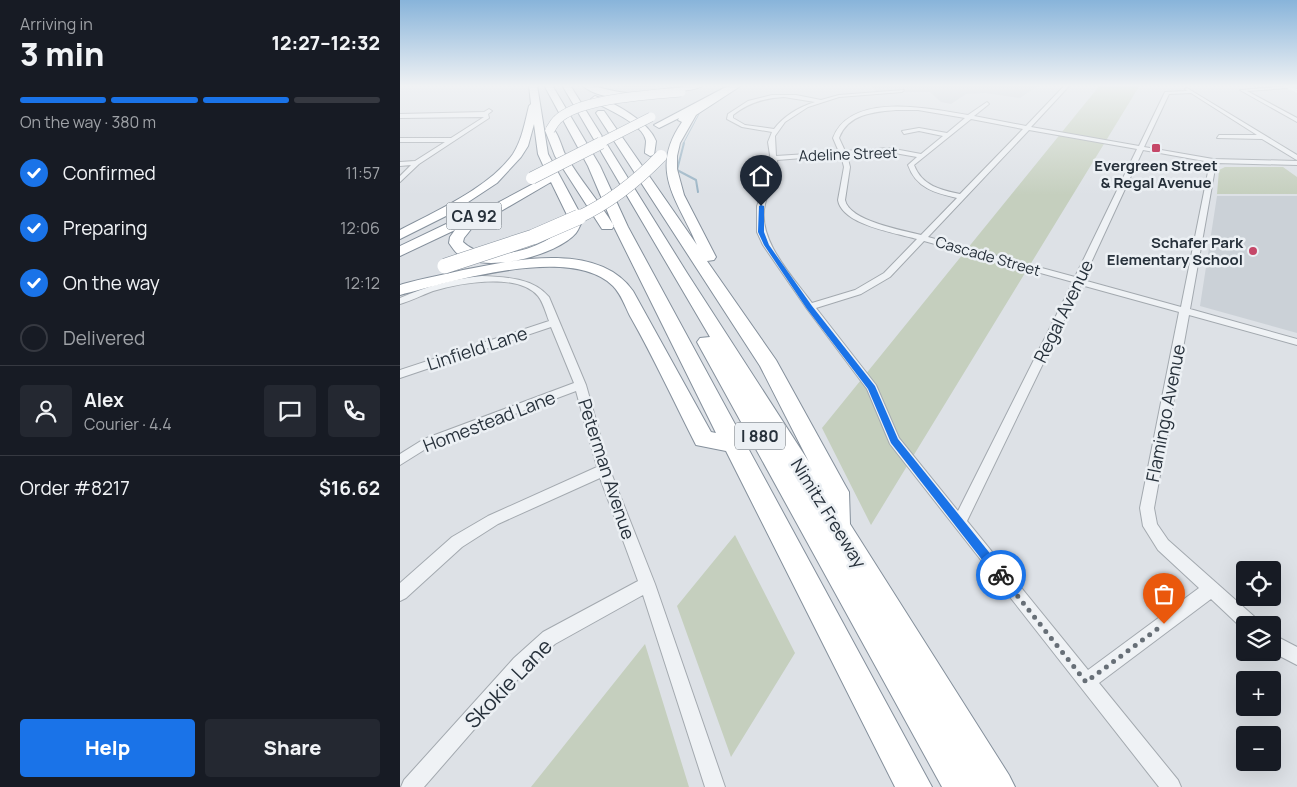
<!DOCTYPE html>
<html lang="en">
<head>
<meta charset="utf-8">
<style>
  :root { --surface:#171b24; --page:#242831; --text:#f1f3f6; --muted:#9ea1a6; --line:#363941; --accent:#1a73e8 }
  body { margin:0; font-family:Manrope,sans-serif; background:var(--page); color:var(--text); height:100vh; display:flex; flex-direction:column; font-size:19px; white-space:nowrap }
  * { box-sizing:border-box; margin:0 }
  p { font-size:16px; color:var(--muted) }
  .icon { flex:none; width:28px; height:28px; fill:none; stroke:currentColor; stroke-width:2; stroke-linecap:round; stroke-linejoin:round }
  .map { position:relative; flex:1; overflow:hidden }
  .panel { display:flex; flex-direction:column; background:var(--surface); width:400px }
  .panel>* { flex:none }
  .fabs { position:absolute; left:836px; top:561px; display:grid; gap:10px }
  .fabs a { display:grid; place-items:center; width:45px; height:45px; border-radius:5px; background:var(--surface); box-shadow:0 5px 20px #0002; font-size:25px }
  .pin { position:absolute; display:grid; place-items:center; width:42px; height:42px; color:#fff; margin:-51px -21px; border-radius:50% 50% 50% 0; rotate:-45deg; box-shadow:0 0 5px #0007 }
  .pin .icon { rotate:45deg }
  .courier { position:absolute; display:grid; place-items:center; width:50px; height:50px; margin:-25px; border:4px solid #1a73e8; border-radius:50%; background:#fff; color:#222; box-shadow:0 1px 6px #0007 }
  .headline em { font-style:normal; font-weight:800 }
  .headline div { display:flex; flex-direction:column-reverse }
  .headline { display:flex; align-items:center; justify-content:space-between; height:85px; padding:0 20px }
  h1 { font-size:32px; font-weight:800; line-height:38px }
  .bar { display:grid; grid-template-columns:repeat(4,1fr); gap:8px 5px; align-content:center; height:60px; padding:0 20px }
  .bar i { height:6px; border-radius:4px; background:var(--line) }
  .bar .active { background:var(--accent) }
  .bar p { grid-column:span 4 }
  .line { display:flex; align-items:center; gap:12px; padding:0 20px; border-top:1px solid var(--line) }
  .line div { flex:1 }
  .round { display:grid; place-items:center; flex:none; width:52px; height:52px; border-radius:5px; background:var(--page) }
  ol { padding:0 20px; list-style:none }
  li { display:flex; align-items:center; gap:15px; height:55px }
  li p { margin-inline-start:auto }
  li .icon { padding:5px; border-radius:50%; background:var(--accent); color:#fff; stroke-width:4 }
  li:last-child { color:var(--muted) }
  li i { width:28px; height:28px; border:2px solid var(--line); border-radius:50% }
  .cta { display:flex; gap:10px; margin-top:auto; padding:10px 20px }
  .cta a { flex:1; height:58px; border-radius:5px; background:var(--accent); color:#fff; font-size:20px; font-weight:800; line-height:58px; text-align:center }
  .cta a+a { background:var(--page); color:var(--text) }
  main { display:flex; flex:1; min-height:0 }
  .map>svg:first-child { display:block }
  .built { fill:#cbd1d7 }
  .green { fill:#c5cfbe }
  .lines { fill:none; stroke-linecap:round; stroke-linejoin:round }
  .stream-far1 { stroke:#99b3c4; stroke-width:1 }
  .stream { stroke:#99b3c4; stroke-width:2 }
  .street-casing { stroke:#a3a9af; stroke-width:2 }
  .highway-casing { stroke:#85909c; stroke-width:2 }
  .street { fill:#eff2f5; fill-rule:evenodd }
  .secondary { fill:#fff; fill-rule:evenodd }
  .highway { fill:#fff; fill-rule:evenodd }
  .highway-bridge-far2-casing { stroke:#85909c; stroke-width:10; stroke-linecap:butt }
  .highway-bridge-far1-casing { stroke:#85909c; stroke-width:13; stroke-linecap:butt }
  .highway-bridge-casing { stroke:#85909c; stroke-width:16; stroke-linecap:butt }
  .highway-bridge-far2 { stroke:#fff; stroke-width:9 }
  .highway-bridge-far1 { stroke:#fff; stroke-width:12 }
  .highway-bridge { stroke:#fff; stroke-width:15 }
  .route { fill:#1a73e8 }
  .done { stroke:#676f77; stroke-width:5; stroke-dasharray:0 9 }
  .poi-dot { fill:#c54768; stroke:#ecf0f4; stroke-width:2 }
  .labels { text-anchor:middle; dominant-baseline:central; stroke-width:5; stroke-linejoin:round; paint-order:stroke }
  .far-street-label { font-size:15px; fill:#27313b; stroke:#ecf0f4 }
  .far-poi-label { font-size:15px; font-weight:bold; fill:#27313b; stroke:#ecf0f4 }
  .shield { fill:#ecf0f4; stroke:#626a72; stroke-width:1 }
  .shield-label { font-size:16px; font-weight:bold; fill:#27313b }
  .street-label { font-size:18px; fill:#27313b; stroke:#ecf0f4 }
  .near-street-label { font-size:21px; fill:#27313b; stroke:#ecf0f4 }
</style>
</head>
<body>
<main>
<section class="panel">
<div class="headline"><div><h1>3 min</h1><p>Arriving in</p></div><em>12:27–12:32</em></div>
<div class="bar"><i class="active"></i><i class="active"></i><i class="active"></i><i></i><p>On the way · 380 m</p></div>
<ol>
<li><svg class="icon" aria-label="check" viewBox="0 0 24 24"><path d="M5 12l5 5 9-10"/></svg>Confirmed<p>11:57</p></li>
<li><svg class="icon" aria-label="check" viewBox="0 0 24 24"><path d="M5 12l5 5 9-10"/></svg>Preparing<p>12:06</p></li>
<li><svg class="icon" aria-label="check" viewBox="0 0 24 24"><path d="M5 12l5 5 9-10"/></svg>On the way<p>12:12</p></li>
<li><i></i>Delivered</li>
</ol>
<div class="line" style="height:90px"><a class="round"><svg class="icon" aria-label="person" viewBox="0 0 24 24"><circle cx="12" cy="8" r="4"/><path d="M4 21q1-7 8-7t8 7"/></svg></a><div><b>Alex</b><p>Courier · 4.4</p></div><a class="round"><svg class="icon" aria-label="chat" viewBox="0 0 24 24"><path d="M4 5h16v11H9l-5 4z"/></svg></a><a class="round"><svg class="icon" aria-label="phone" viewBox="0 0 24 24"><path d="M5 4h4l2 5-3 2q2 4 5 5l2-3 5 2v4C11 20 4 13 5 4z"/></svg></a></div>
<div class="line" style="height:65px"><div>Order #8217</div><b>$16.62</b></div>
<div class="cta"><a>Help</a><a>Share</a></div>
</section>
<div class="map">
<svg width="897" height="787" viewBox="0 0 897 787">
  <rect width="100%" height="100%" fill="#dde1e6"/>
  <path class="built" d="M471,85H639L620,98L585,93L566,94L551,104L541,102L530,92H477Z
    M817,196H897V333L800,306Z"/>
  <path class="green" d="M700,85H740L471,525L422,428Z
    M825,167H883L897,177V194H817L819,170Z
    M335,535L395,653L331,757L277,606Z
    M245,644L289,787H131Z"/>
  <g class="lines">
    <path class="stream-far1" d="M283,144L299,114"/>
    <path class="stream" d="M284,143L277,170L296,180L298,192"/>
    <defs>
      <path id="street" d="M224,85H258L226,86Z
        M665,85H670L631,127L739,146L765,92L787,91L785,89L787,88L897,155V160L895,159L862,139L817,138L819,135H857L791,93L769,94L744,147L813,159L897,161V165L816,163L790,309L897,339V345L789,315L754,508L757,524L768,540L857,619L859,625H845V631L811,599L699,683L778,780L781,787H759L490,444L467,389L407,309L363,245L357,232V206L372,168L368,142L372,132L342,127L327,119L328,114L348,101L372,95H396L421,100L439,95L504,90L502,92L439,97L408,107L385,122L375,136L376,156L439,152L433,138C451,91 531,109 568,115L587,102L589,104L574,116L626,126ZM384,97L415,102C399,107 384,116 374,129L345,125L333,118V115C348,103 364,98 384,97ZM496,110H518L565,118L547,133L519,128L502,131L504,134L519,131L543,136L521,154L489,148L445,151L439,138C448,114 473,112 496,110ZM571,119L623,129L560,194C541,190 522,186 514,165ZM629,130L737,149L675,277L528,237ZM743,150L810,162L781,307L683,280ZM489,152L517,157L508,165C516,188 535,193 557,198L521,235C502,230 449,221 445,200L450,167L447,155ZM441,155L444,167L438,200C442,225 496,233 517,239L484,273L455,290L412,303C393,277 356,239 365,204C369,189 379,175 377,160ZM524,241L673,282L558,511L499,438L476,385L416,308L461,294L490,277ZM681,285L779,312L740,508L743,526L758,550L799,588L688,670L567,521Z
        M890,86L888,88L847,91L897,118V122L840,90Z
        M89,109L92,111L88,114L89,118L19,164L0,182V176L11,165L0,166V162L15,161L45,142H0V138H51L84,117L0,118V114L84,112Z
        M82,276C106,277 133,278 149,297L186,385L210,470L255,584L325,787H305L243,595L155,644L126,670L24,787H1L4,780L114,658L143,632L238,581L200,478L98,524L62,547L6,598L0,601V583L52,537L88,516L197,467L176,391L32,445L0,465V454L24,439L174,383L151,327L0,378V370L149,321C146,313 143,302 138,296C117,272 59,283 33,291C22,295 11,301 0,304V298C27,286 54,279 82,276Z
        M872,634L897,647V665L872,652Z"/>
      <path id="highway" d="M129,85H137L148,154L183,219C181,223 179,229 176,233C156,256 85,274 59,255C55,252 52,247 49,243L50,237L55,230L0,256V246L65,215H75L148,176L138,154L134,124L128,146L121,157L97,183L50,214L0,239V230C36,211 89,188 113,154C122,140 125,122 129,106L131,104ZM151,182L169,219C154,248 88,267 63,242L64,238L72,228Z
        M144,85H152L200,166L228,227L532,787H495L326,451L296,445C274,402 254,358 230,316C225,306 221,294 213,286C171,244 51,282 0,295V285L3,284C23,278 43,275 63,270C113,260 198,241 233,291L311,432L316,433L214,227L188,166Z
        M162,85H170L287,273L409,462L360,366L196,113L198,111H204L297,245C278,200 248,171 282,122L278,120L279,118L259,128L254,125L322,89L332,85H342L296,115L280,143L277,156V169L284,195L316,257L314,260L307,261L376,360L445,485L449,492L450,524L609,775L615,787H542L297,342L300,338L310,337Z
        M182,85C197,85 211,92 227,93C253,93 278,85 304,85C298,89 289,90 282,91C254,97 205,106 182,85Z
        M195,96C215,103 248,121 256,141L254,155L250,156L245,153C245,149 246,145 246,141C244,124 205,108 192,101L191,99Z
        M150,127C158,130 161,146 165,154C179,179 199,201 214,226L212,229H202L155,156L145,130Z"/>
    </defs>
    <use href="#street" class="street-casing"/>
    <use href="#highway" class="highway-casing"/>
    <use href="#street" class="street"/>
    <path class="secondary" d="M881,85H889L897,89V93Z"/>
    <use href="#highway" class="highway"/>
    <defs>
      <path id="highway-bridge-far2" d="M150,130C152,127 154,123 157,120C178,98 251,95 281,92
        M198,144L251,117"/>
      <path id="highway-bridge-far1" d="M132,178L201,143
        M177,218C209,203 236,182 261,156"/>
      <path id="highway-bridge" d="M45,266L133,237L179,217"/>
    </defs>
    <use href="#highway-bridge-far2" class="highway-bridge-far2-casing"/>
    <use href="#highway-bridge-far1" class="highway-bridge-far1-casing"/>
    <use href="#highway-bridge" class="highway-bridge-casing"/>
    <use href="#highway-bridge-far2" class="highway-bridge-far2"/>
    <use href="#highway-bridge-far1" class="highway-bridge-far1"/>
    <use href="#highway-bridge" class="highway-bridge"/>
  </g>
  <linearGradient id="sky" x2="0" y2="1"><stop stop-color="#88b4da"/><stop offset="0.44" stop-color="#f0f2f4"/><stop offset="1" stop-color="#f0f2f4" stop-opacity="0"/></linearGradient>
  <rect width="897" height="195" fill="url(#sky)"/>
  <path class="route" d="M361,205L364,206V232L369,245L412,306L475,386L498,439L605,572L606,575L605,579L601,581L597,579L491,443L468,389L407,309L364,245L358,232L359,206Z"/>
  <g class="lines">
    <path class="done" d="M601,575L686,682L764,624"/>
  </g>
  <g class="poi-dot">
    <rect x="751" y="143" width="10" height="10" rx="2.5"/>
    <circle cx="853" cy="251" r="5"/>
  </g>
  <g class="labels">
    <g class="far-street-label">
      <text transform="translate(448 154) rotate(-2)">Adeline Street</text>
      <text transform="translate(588 256) rotate(16)">Cascade Street</text>
    </g>
    <g class="far-poi-label">
      <text x="756" y="165">Evergreen Street<tspan x="756" dy="17">&amp; Regal Avenue</tspan></text>
      <text x="843" y="242" text-anchor="end">Schafer Park<tspan x="843" dy="17">Elementary School</tspan></text>
    </g>
    <g class="shield">
      <rect x="46.5" y="202.5" width="55" height="27" rx="4"/>
      <rect x="335" y="422.5" width="50" height="27" rx="4"/>
    </g>
    <g class="shield-label">
      <text x="74" y="216">CA 92</text>
      <text x="360" y="436">I 880</text>
    </g>
    <g class="street-label">
      <text transform="translate(663 311) rotate(-64)">Regal Avenue</text>
      <text transform="translate(77 348) rotate(-18)">Linfield Lane</text>
      <text transform="translate(765 413) rotate(-79)">Flamingo Avenue</text>
      <text transform="translate(89 421) rotate(-21)">Homestead Lane</text>
      <text transform="translate(207 469) rotate(72)">Peterman Avenue</text>
      <text transform="translate(429 513) rotate(58)">Nimitz Freeway</text>
    </g>
    <g class="near-street-label">
      <text transform="translate(108 683) rotate(-46)">Skokie Lane</text>
    </g>
  </g>
</svg>
<div class="fabs">
<a><svg class="icon" aria-label="locate" viewBox="0 0 24 24"><circle cx="12" cy="12" r="6"/><path d="M12 2v4M12 18v4M2 12h4M18 12h4"/></svg></a>
<a><svg class="icon" aria-label="layers" viewBox="0 0 24 24"><path d="M12 4l9 5-9 5-9-5zM3 14l9 5 9-5"/></svg></a>
<a>+</a>
<a>−</a>
</div>
<div class="pin" style="left:764px;top:624px;background:#ea580c"><svg class="icon" aria-label="bag" viewBox="0 0 24 24"><path d="M5 8h14l-1 12H6zM9 8a3 3 0 0 1 6 0"/></svg></div>
<div class="pin" style="left:361px;top:206px;background:#1f2937"><svg class="icon" aria-label="home" viewBox="0 0 24 24"><path d="M3 11l9-7 9 7M6 9v11h12V9"/></svg></div>
<div class="courier" style="left:601px;top:575px"><svg class="icon" aria-label="bike" viewBox="0 0 24 24"><circle cx="6" cy="16" r="4"/><circle cx="18" cy="16" r="4"/><path d="M6 16l4-8h5l3 8M10 8l3 8H6M13 5h3"/></svg></div>
</div>
</main>
</body>
</html>
